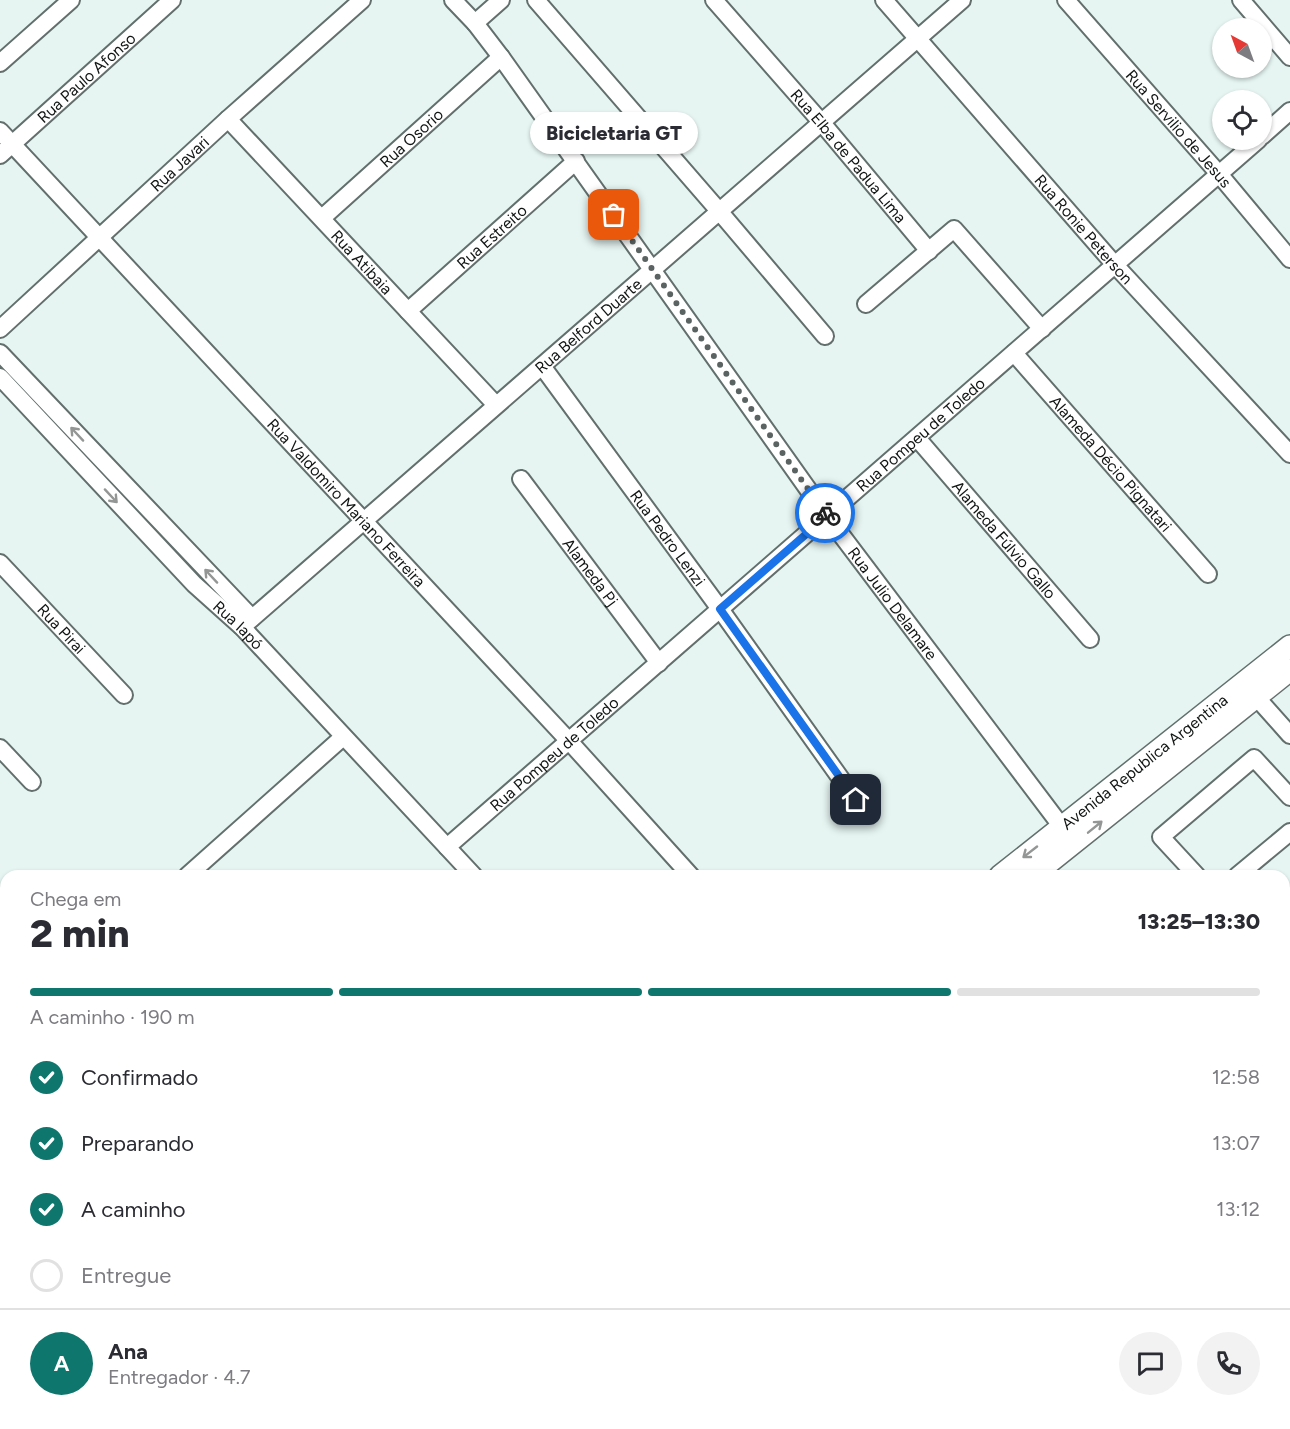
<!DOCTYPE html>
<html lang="pt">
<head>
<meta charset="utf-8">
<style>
  :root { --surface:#fff; --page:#f2f2f3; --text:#2b2b33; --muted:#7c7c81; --line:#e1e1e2; --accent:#0f766e }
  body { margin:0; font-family:Figtree,sans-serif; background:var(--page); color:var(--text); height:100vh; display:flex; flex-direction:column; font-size:22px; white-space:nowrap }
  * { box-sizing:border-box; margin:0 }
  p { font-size:20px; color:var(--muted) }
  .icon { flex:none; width:33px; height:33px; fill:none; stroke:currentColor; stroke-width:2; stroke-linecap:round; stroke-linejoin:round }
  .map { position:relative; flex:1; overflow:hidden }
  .panel { position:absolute; left:0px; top:870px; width:1290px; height:560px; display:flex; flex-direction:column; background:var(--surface); border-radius:18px 18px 0 0; box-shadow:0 2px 4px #0004 }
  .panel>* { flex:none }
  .needle { width:39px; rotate:319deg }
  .tools { position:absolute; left:1212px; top:18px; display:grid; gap:12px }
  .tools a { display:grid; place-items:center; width:60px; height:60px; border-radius:50%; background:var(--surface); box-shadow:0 2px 4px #0004; font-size:30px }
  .pin { position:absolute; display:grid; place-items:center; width:51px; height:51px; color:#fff; margin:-26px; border-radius:12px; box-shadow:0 3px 9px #0006 }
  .courier { position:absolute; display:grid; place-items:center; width:60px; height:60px; margin:-30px; border:4px solid #1a73e8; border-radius:50%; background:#fff; color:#222; box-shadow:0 2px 8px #0007 }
  .bubble { position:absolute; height:42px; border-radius:21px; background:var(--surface); box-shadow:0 2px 4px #0004; font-size:20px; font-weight:800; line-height:42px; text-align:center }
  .summary em { font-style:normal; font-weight:800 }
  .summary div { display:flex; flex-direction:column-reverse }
  .summary { display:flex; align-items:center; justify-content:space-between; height:102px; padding:0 30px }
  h1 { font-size:39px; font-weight:800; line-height:45px }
  .bar { display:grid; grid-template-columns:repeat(4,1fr); gap:9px 6px; align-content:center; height:72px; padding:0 30px }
  .bar i { height:8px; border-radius:4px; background:var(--line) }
  .bar .on { background:var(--accent) }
  .bar p { grid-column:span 4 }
  .line { display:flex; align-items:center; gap:15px; padding:0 30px; border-top:2px solid var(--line) }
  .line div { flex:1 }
  .round { display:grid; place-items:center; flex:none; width:63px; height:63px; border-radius:32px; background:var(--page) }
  ol { padding:0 30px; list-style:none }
  li { display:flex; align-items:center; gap:18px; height:66px }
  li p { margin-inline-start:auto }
  li .icon { padding:6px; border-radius:50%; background:var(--accent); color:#fff; stroke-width:4 }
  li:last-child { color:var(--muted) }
  li i { width:33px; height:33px; border:3px solid var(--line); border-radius:50% }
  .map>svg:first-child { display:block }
  .green { fill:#c4d4bd }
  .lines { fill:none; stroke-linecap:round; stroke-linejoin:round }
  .minor-casing { stroke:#626f6d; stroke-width:20 }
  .major-casing { stroke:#626f6d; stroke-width:24 }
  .minor { stroke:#fff; stroke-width:16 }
  .major { stroke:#fff; stroke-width:21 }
  .oneway { stroke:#939695 }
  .done { stroke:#5b6362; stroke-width:6; stroke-dasharray:0 10.8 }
  .route { stroke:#1a73e8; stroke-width:8 }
  .labels { text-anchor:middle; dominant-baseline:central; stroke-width:4.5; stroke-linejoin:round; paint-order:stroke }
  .street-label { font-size:16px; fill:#101514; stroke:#fff }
</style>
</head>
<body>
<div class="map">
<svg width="1290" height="1429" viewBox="0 0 1290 1429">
  <rect width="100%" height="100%" fill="#e6f5f2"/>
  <path class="green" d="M0,1024L6,1031V1208L0,1213Z
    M66,1424H226L219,1429H58Z"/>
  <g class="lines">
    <defs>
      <g id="minor">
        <path id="s1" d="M453,0L475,23L501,57L827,516L1068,835"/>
        <path d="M536,0L719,211L825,336"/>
        <path id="s2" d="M714,0L822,123L929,251"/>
        <path id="s3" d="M884,0L1115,265L1290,454"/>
        <path id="s4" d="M1066,0L1219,174L1290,259"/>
        <path d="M1241,0L1290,57"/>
        <path d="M475,23L501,0"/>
        <path d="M0,63L71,0"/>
        <path id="s5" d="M228,119L496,405"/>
        <path id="s6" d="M0,131L569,741L691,876"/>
        <path d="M1262,136L1290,111"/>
        <path id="s7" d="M0,155L172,0"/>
        <path id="s8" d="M322,218L501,57"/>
        <path d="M866,304L954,229L1042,329"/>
        <path id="s9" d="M408,311L576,161"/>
        <path id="s10" d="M0,329L228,119L362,0"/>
        <path d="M0,353L252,618"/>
        <path id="s11" d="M1014,353L1208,574"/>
        <path id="s12" d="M542,366L720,609L856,800"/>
        <path id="s13" d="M0,377L194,584L242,627L474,876"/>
        <path id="s14" d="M917,438L1090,639"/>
        <path id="s15" d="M521,479L659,663"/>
        <path id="s16" d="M0,563L124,695"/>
        <path id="s17" d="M242,627L962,0"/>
        <path d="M1249,689L1290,735"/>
        <path d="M0,748L32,782"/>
        <path id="s18" d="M447,847L1258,140"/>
        <path d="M187,876L343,737"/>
        <path d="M1197,876L1161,837L1254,758L1290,797"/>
        <path d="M1237,876L1290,832"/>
        <path d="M1284,953L1290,947"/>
        <path d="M0,1009L6,1016"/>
        <path d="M1284,1316L1290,1311"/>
        <path d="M0,1386L6,1393"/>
        <path d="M1284,1389L1290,1396"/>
        <path d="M33,1424L38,1429"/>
        <path d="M388,1424L392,1429"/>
        <path d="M425,1424L429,1429"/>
        <path d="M622,1424L626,1429"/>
        <path d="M236,1429L243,1424"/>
        <path d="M774,1429L782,1424"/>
        <path d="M1149,1429L1155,1424"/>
      </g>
      <g id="major">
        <path id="s19" d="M1000,876L1290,646"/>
        <path d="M1032,876L1290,670"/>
        <path d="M267,1429L275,1424"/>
        <path d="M312,1429L320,1424"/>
      </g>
    </defs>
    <use href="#minor" class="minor-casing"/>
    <use href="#major" class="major-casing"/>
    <use href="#minor" class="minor"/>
    <use href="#major" class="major"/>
  </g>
  <defs><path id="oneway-shaft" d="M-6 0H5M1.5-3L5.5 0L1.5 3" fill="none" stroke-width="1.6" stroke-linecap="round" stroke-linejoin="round" transform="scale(1.5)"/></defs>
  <g class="oneway">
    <use href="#oneway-shaft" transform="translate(77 434) rotate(-133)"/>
    <use href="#oneway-shaft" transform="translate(111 496) rotate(47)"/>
    <use href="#oneway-shaft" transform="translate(211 576) rotate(-133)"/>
    <use href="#oneway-shaft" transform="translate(1095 827) rotate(-39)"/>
    <use href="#oneway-shaft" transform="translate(1030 852) rotate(142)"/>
  </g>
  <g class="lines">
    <path class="done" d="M614,215L825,513"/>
    <path class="route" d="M825,513L827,516L720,609L856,800"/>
  </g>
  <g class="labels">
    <g class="street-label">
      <text stroke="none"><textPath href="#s7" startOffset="116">Rua Paulo Afonso</textPath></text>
      <text stroke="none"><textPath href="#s4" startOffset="171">Rua Servilio de Jesus</textPath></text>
      <text stroke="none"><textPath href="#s8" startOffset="120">Rua Osorio</textPath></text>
      <text stroke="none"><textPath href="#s2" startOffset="206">Rua Elba de Padua Lima</textPath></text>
      <text stroke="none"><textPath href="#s10" startOffset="244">Rua Javari</textPath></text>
      <text stroke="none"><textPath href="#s3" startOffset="304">Rua Ronie Peterson</textPath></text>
      <text stroke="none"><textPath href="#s9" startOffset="112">Rua Estreito</textPath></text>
      <text stroke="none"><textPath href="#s5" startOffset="196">Rua Atibaia</textPath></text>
      <text stroke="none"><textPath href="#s17" startOffset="459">Rua Belford Duarte</textPath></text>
      <text stroke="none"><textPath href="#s18" startOffset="628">Rua Pompeu de Toledo</textPath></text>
      <text stroke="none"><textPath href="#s11" startOffset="147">Alameda Décio Pignatari</textPath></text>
      <text stroke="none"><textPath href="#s6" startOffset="508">Rua Valdomiro Mariano Ferreira</textPath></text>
      <text stroke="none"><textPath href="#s12" startOffset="213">Rua Pedro Lenzi</textPath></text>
      <text stroke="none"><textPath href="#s14" startOffset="134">Alameda Fúlvio Gallo</textPath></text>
      <text stroke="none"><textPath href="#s15" startOffset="116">Alameda Pj</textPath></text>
      <text stroke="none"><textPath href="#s1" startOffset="747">Rua Julio Delamare</textPath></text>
      <text stroke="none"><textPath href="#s13" startOffset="344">Rua Iapó</textPath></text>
      <text stroke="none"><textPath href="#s16" startOffset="90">Rua Pirai</textPath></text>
      <text stroke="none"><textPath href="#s18" startOffset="142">Rua Pompeu de Toledo</textPath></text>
      <text stroke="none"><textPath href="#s19" startOffset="184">Avenida Republica Argentina</textPath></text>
    </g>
  </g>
</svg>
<div class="tools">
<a><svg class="needle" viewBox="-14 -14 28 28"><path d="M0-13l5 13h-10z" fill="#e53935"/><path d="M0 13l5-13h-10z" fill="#7c7c81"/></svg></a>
<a><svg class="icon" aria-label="locate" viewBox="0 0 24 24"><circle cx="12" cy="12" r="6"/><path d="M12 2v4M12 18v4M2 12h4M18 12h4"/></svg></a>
</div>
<div class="pin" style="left:614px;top:215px;background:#ea580c"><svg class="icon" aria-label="bag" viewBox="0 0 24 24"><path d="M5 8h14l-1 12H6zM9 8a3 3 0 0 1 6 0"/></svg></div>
<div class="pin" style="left:856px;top:800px;background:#1f2937"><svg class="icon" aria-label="home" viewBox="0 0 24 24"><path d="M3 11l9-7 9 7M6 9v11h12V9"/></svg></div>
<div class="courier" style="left:825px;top:513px"><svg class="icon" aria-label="bike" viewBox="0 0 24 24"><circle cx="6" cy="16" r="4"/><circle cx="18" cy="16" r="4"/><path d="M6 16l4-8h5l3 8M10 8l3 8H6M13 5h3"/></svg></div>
<div class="bubble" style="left:530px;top:112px;width:168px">Bicicletaria GT</div>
<section class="panel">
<div class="summary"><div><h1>2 min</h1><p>Chega em</p></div><em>13:25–13:30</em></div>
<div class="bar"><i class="on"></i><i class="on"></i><i class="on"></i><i></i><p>A caminho · 190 m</p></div>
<ol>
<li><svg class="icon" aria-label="check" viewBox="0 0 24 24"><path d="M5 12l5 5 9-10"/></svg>Confirmado<p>12:58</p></li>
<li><svg class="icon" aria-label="check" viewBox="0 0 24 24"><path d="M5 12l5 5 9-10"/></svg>Preparando<p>13:07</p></li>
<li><svg class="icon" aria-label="check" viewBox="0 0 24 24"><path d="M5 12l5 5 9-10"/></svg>A caminho<p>13:12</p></li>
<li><i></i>Entregue</li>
</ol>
<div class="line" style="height:108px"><b class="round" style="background:var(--accent);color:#fff">A</b><div><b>Ana</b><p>Entregador · 4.7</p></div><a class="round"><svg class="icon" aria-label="chat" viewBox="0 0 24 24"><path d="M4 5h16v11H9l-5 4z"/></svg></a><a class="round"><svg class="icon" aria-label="phone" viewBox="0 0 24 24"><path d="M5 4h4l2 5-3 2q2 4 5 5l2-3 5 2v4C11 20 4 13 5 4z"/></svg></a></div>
</section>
</div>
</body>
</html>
